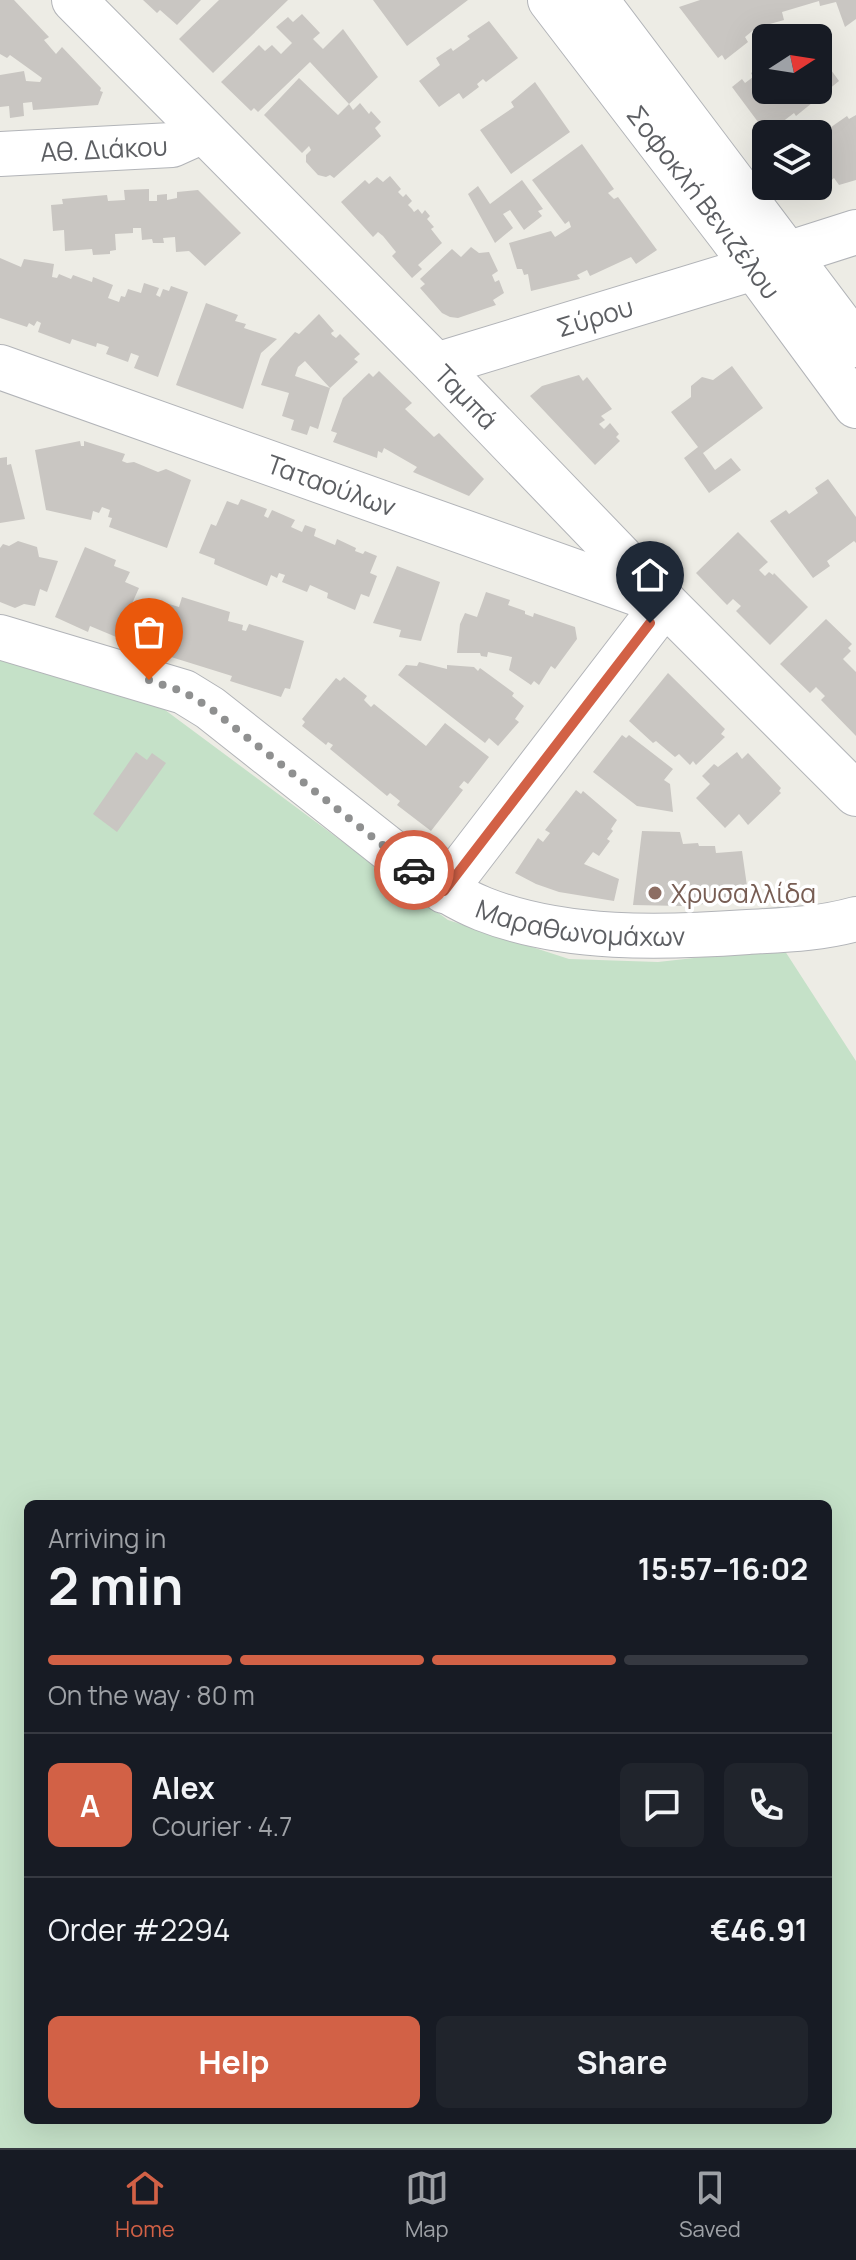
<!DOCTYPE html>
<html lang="en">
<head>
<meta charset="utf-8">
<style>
  :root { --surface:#171b24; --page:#20242c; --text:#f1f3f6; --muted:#9ea1a6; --line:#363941; --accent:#d26146 }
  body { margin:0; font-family:Manrope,sans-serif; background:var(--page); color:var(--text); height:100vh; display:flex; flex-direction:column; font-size:30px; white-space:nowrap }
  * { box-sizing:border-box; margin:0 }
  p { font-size:26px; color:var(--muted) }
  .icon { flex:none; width:44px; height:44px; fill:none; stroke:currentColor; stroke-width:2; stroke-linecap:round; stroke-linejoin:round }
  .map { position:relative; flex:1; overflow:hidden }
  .side { position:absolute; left:24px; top:1500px; width:808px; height:624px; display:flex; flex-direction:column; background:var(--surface); border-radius:12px; box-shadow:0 8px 32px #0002 }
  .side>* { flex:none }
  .needle { width:52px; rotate:78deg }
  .controls { position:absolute; left:752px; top:24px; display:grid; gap:16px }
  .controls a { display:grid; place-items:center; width:80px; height:80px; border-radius:12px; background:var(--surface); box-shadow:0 8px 32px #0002; font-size:40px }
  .pin { position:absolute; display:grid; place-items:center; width:68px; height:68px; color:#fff; margin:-82px -34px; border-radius:50% 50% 50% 0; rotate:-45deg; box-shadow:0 0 8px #0007 }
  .pin .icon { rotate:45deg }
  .courier { position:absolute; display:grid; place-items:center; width:80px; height:80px; margin:-40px; border:6px solid #d26146; border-radius:50%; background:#fff; color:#222; box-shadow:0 2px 10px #0007 }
  .summary em { font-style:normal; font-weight:700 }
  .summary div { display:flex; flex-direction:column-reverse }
  .summary { display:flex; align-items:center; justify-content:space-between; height:136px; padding:0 24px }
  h1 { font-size:52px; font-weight:700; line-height:60px }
  .bar { display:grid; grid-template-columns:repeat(4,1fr); gap:12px 8px; align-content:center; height:96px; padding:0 24px }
  .bar i { height:10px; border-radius:6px; background:var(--line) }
  .bar .selected { background:var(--accent) }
  .bar p { grid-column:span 4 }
  .line { display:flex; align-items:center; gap:20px; padding:0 24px; border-top:2px solid var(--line) }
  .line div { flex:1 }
  .round { display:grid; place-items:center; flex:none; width:84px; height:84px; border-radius:12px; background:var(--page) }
  .button { display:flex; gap:16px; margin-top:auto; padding:16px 24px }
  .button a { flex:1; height:92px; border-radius:12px; background:var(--accent); color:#fff; font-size:32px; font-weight:700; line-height:92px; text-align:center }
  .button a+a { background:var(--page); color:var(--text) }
  .dock { display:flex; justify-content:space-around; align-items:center; height:112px; border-top:2px solid var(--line); background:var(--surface); font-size:22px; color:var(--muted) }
  .dock a { display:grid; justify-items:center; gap:4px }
  .dock .selected { color:var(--accent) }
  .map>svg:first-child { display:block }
  .green { fill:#c5e1c8; fill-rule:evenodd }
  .building { fill:#c9c6c2; fill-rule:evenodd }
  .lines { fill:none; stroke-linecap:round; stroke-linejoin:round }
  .minor-casing { stroke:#b2b4b8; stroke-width:46 }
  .minor { stroke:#fff; stroke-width:44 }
  .done { stroke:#8f9090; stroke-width:8; stroke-dasharray:0 14.4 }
  .route { stroke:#d26146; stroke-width:10 }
  .education-dot { fill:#8d6e63; stroke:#fff; stroke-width:3 }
  .labels { text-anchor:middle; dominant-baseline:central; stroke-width:7; stroke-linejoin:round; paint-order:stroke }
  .street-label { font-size:26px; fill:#5d5f63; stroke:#fff }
  .education-label { font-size:26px; fill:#785e54; stroke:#fff; text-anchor:start }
</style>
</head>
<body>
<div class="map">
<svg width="856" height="2148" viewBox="0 0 856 2148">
  <rect width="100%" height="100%" fill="#edece5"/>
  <path class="green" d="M0,658L157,704L448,920L569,959L658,962L783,948L856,1061V2148H0ZM28,1504H828V2120H28Z"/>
  <path class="building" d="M0,0H14L49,37L44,40L56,54L62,47L101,88L100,91L103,92L98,105L33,110L32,102L23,103L24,116L10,118L9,106L0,107V75L24,71L26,81L40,82L42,78L10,55L7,58L0,54Z
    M143,0H201L177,25L160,10L157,13Z
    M219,0H288L213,73L179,39Z
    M373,0H468L407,46Z
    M700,0H856V19L845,27L836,2L820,6L819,1L782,12L784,20L756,28L745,37L748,42L725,60L722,55L718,58L679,7Z
    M302,14L320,33L313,39L323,49L343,29L378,77L349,104L310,62L258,112L254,108L251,111L221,82L259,45L265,51L272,45L281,54L292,43L276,27L288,17L293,22Z
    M489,21L518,58L486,82L483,79L477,84L479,87L463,99L459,93L439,107L419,81L440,65L436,58L451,48L453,51L470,39L467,36Z
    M818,52L839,81L796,116L794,113L777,126L779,129L772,134H767L732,87L742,79L745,83L753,77L751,73L766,62V90H818Z
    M299,78L338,115L349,104L353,110L360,103L369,114L371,111L381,122L375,128L381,136L334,178L330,175L326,177L318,175L306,162V155L311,150L309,146L302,153L264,115Z
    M535,82L570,132L511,174L480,130L514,107L511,102Z
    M856,115V180L839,185L834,178L811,196L804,186H818V141L824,137L821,134L847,116L849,119Z
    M582,144L614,189L608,193L614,199L618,197L657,250L636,264L631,257L590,276L587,270L577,275L580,279L531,291L528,274L524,275L522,269H517L509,243L551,231L555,237L571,227L569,221L565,224L532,180Z
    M390,176L401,189L398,192L403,197L406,194L412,201L408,205L412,209L414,212L418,209L422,214L425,210L430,216L427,219L434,227L431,229L442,243L418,265L422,269L412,278L392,256L396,252L383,236L378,232L373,237L341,202L365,180L369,184L377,177L383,182Z
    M522,180L543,209L538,211L542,216L524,230L510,210L503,214L513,228L495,243L468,194L478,186L490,204Z
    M149,189V201H157V195L167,194V200L177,198V192L198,190L241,233L205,266L189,251L176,252L175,237L163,238L164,243H153L152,239L142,240L141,228H133V233L115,234L116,250L110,251V254L93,255L92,249L65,251L64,230L53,231L51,205L63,204L62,199L107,195L108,201L125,200L124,190Z
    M471,247L479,253L489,252L498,271L492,275L495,282L499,280L504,293L493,300L496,305L458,318L450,317L442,313L420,288L425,284L420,279L452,249L461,257Z
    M0,258L21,267L24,259L54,264L52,277L57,278L59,274L71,279L73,275L92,282L93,277L113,285L108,298L119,302L121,296L125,297L128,289L141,293L144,283L159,288L156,295L160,297L163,289L169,291L171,286L188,292L158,377L134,368L139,356L131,353L128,362L106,354L109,347L104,345L97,343L96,347L72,339L70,344L38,332L41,323L37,321L34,326L29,323L27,327L0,318Z
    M206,303L238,315L235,321L246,324L244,328L277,339L261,353L243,409L176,385Z
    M319,314L334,331L331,333L332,335L336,338L340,334L360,354L354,359L358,362L330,388L318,429L310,426L307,435L291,430L294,420L282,416L289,393L261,385L270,359L295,332L299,334ZM305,361L330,388L295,376L298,367Z
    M732,366L763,408L703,453L715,470L731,458L741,470L709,493L684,458L698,447L671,412L691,397V386L702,377L713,380Z
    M379,371L412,403L405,409L434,437L439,433L484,479L469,496L413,472L417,467L384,448L382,453L378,451L377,458L333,442L337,433L331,431L343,398L369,373L373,377Z
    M579,375L583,381L587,377L612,409L601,416L605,420L599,424L604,429L610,423L619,434L616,437L620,441L595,465L530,396L542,386Z
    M80,441L81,446H84V441L125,454L122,461L127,463L134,462L158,472L166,469L191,480L167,548L109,527L112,518L108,517L110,510L102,507L99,513L93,511L91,520L46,510L35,450Z
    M7,457V465L11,464L25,519L0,523V458Z
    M828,479L856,517V543L854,541L827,561L830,566L813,578L770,521L786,510L789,514L818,493L815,488Z
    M241,499L267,509L264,516L268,518L272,510L295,520L291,527L302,532L305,525L316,529L314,536L335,545L337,539L356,548L355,551L363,554L365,551L377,556L370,573L377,576L369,597L361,594L355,610L327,598L328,593L310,585L307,592L282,582L285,575L279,573L277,578L271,575L267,586L214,564L215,559L199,553L211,524L216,526L227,501L238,505Z
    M738,532L768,562L759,570L765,576L769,572L773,575L774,573L808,607L770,645L736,611L741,606L733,599L727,605L696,573Z
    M18,541L37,547L39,557L58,561L47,592L40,589L35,606L24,604L15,608L0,602V548L3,544L9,546Z
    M85,547L116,560L114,566L130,572L125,582L139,588L130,608L134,609L121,639L90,626L88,632L55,617Z
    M397,566L440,582L421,641L399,637L401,630L373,623Z
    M486,592L510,600L508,605L525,611V614L533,617L534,613L575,627L577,639L555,669L551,666L539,685L534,681L531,685L509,670L512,657L488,652L487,657L481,656L480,653H457L460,624L465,613L477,617Z
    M182,597L230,612L228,621L243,625L242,630L246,631L249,624L304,641L290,689L285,688L281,697L230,681L232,676L155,652L169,604L179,607Z
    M826,619L852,644L848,648L851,651L843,659L856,672V736L821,700L825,696L816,687L810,693L780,664Z
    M419,662L447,669V665L474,667L478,671L480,668L514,693L512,696L524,706L515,719L519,722L498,746L489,738L485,743L398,675L406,665L417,666Z
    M668,673L725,729L721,734L725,737L696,765L693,761L690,765L679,754L675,757L656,741L653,743L629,721Z
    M344,677L367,696L364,700L371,707L374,704L426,746L445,723L489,757L468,784L464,781L459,787L463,790L431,831L397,805L400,801L390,793L387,796L330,749L333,745L328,742L326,745L302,726L305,722L302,719L336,678L340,681Z
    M622,735L626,738L629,735L673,769L664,780L670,784L673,812L637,806L593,772Z
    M136,752L147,760L152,753L166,763L117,832L93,814Z
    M737,752L742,759L748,753L781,788L779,791L781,793L748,825L739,814L725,828L696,798L710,784L702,776L714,764L718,767Z
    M576,790L581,794L583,791L617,820L611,829L613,831L607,839L610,841L599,856L593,852L584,864L619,879L614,901L559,892L536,884L515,873L538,838L543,842L550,833L545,830Z
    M642,831L680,832L683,844L698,843L699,846H715L716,853L742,851L749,900L682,906L633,905Z"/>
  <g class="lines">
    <defs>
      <g id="minor">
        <path id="s1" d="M74,0L436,365L665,603L856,794"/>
        <path id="s2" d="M550,0L730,235L856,406"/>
        <path d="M596,0L856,345"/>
        <path id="s3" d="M0,154L172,145L203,131"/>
        <path id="s4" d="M436,365L754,268L787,254L856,232"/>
        <path id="s5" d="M0,367L655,600"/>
        <path id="s6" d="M0,637L184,692L210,708L415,870C437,885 458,899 483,909C564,941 663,938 748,932C784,930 821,929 856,919"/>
        <path d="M444,891L665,603"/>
      </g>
    </defs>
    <use href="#minor" class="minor-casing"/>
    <use href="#minor" class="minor"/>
  </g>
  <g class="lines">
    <path class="done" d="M149,680L184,692L210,708L414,870"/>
    <path class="route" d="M414,870L444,891L650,623"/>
  </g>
  <circle class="education-dot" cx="655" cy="893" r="8"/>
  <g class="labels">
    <g class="street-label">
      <text stroke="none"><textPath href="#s3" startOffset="104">Αθ. Διάκου</textPath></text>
      <text stroke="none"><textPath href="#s2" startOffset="254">Σοφοκλή Βενιζέλου</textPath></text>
      <text stroke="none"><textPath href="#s4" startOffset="166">Σύρου</textPath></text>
      <text stroke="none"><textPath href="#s1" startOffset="558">Ταμπά</textPath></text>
      <text stroke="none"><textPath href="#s5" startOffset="352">Ταταούλων</textPath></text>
      <text stroke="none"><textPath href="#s6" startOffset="662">Μαραθωνομάχων</textPath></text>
    </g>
    <g class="education-label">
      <text x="671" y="893">Χρυσαλλίδα</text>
    </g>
  </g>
</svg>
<div class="controls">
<a><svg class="needle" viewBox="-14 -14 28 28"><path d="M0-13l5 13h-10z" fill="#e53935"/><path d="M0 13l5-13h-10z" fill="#9ea1a6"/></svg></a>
<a><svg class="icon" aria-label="layers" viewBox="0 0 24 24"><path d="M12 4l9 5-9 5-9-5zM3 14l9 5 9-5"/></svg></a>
</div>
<div class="pin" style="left:149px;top:680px;background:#ea580c"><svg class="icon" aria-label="bag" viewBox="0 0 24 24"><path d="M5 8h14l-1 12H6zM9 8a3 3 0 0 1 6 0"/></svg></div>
<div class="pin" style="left:650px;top:623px;background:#1f2937"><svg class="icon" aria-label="home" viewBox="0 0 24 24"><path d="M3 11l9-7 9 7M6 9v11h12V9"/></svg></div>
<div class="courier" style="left:414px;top:870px"><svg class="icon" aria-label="car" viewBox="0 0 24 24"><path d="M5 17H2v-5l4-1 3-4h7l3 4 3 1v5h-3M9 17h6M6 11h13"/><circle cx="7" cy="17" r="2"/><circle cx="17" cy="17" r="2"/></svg></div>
<section class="side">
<div class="summary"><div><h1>2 min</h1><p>Arriving in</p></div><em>15:57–16:02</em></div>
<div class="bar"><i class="selected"></i><i class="selected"></i><i class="selected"></i><i></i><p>On the way · 80 m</p></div>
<div class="line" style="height:144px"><b class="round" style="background:var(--accent);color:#fff">A</b><div><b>Alex</b><p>Courier · 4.7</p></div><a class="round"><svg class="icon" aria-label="chat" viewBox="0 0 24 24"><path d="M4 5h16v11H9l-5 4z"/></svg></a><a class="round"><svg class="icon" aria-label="phone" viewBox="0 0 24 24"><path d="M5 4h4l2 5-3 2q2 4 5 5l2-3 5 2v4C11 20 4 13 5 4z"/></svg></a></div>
<div class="line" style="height:104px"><div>Order #2294</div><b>€46.91</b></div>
<div class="button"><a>Help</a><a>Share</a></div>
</section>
</div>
<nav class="dock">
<a class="selected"><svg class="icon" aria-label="home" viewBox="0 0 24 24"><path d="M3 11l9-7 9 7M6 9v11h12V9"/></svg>Home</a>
<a><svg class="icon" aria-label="map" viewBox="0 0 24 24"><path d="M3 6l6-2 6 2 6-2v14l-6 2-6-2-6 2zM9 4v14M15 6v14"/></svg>Map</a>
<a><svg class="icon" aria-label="saved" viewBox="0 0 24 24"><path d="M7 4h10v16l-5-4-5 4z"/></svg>Saved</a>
</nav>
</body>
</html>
